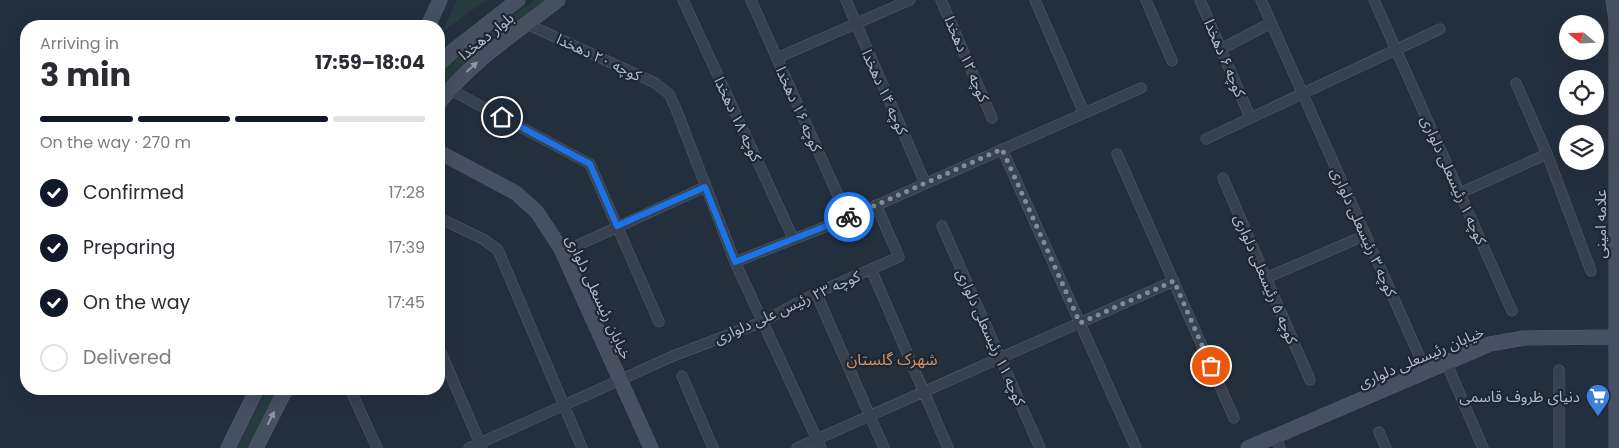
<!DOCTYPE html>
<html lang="en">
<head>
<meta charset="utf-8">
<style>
  :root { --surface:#fff; --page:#f2f2f3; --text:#2b2b33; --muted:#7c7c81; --line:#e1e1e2; --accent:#111827 }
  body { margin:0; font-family:Poppins,"Noto Sans Arabic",sans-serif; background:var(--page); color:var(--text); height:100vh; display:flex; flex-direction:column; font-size:19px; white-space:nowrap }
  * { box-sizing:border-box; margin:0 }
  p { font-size:16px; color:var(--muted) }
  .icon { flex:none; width:28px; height:28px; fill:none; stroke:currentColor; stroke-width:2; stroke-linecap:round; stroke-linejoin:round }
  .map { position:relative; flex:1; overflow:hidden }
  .details { position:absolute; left:20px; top:20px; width:425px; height:375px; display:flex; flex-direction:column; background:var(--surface); border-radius:20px; box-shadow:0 5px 20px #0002 }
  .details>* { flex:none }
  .needle { width:32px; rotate:289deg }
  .buttons { position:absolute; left:1559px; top:15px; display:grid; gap:10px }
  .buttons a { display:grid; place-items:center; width:45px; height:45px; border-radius:50%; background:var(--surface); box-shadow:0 5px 20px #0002; font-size:25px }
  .pin { position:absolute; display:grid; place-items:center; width:42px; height:42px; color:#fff; margin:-21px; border:2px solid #fff; border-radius:50%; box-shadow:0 1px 5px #0007 }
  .courier { position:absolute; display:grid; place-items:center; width:50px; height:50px; margin:-25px; border:4px solid #1a73e8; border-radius:50%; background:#fff; color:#222; box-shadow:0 1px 6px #0007 }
  .headline em { font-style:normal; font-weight:700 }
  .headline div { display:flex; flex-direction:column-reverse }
  .headline { display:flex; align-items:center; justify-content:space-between; height:85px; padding:0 20px }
  h1 { font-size:32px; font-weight:700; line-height:38px }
  .bar { display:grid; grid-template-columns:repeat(4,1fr); gap:8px 5px; align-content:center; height:60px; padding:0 20px }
  .bar i { height:6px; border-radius:4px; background:var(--line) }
  .bar .selected { background:var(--accent) }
  .bar p { grid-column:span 4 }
  ol { padding:0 20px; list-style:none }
  li { display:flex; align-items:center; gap:15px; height:55px }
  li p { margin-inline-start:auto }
  li .icon { padding:5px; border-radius:50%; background:var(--accent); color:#fff; stroke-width:4 }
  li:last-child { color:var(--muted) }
  li i { width:28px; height:28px; border:2px solid var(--line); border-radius:50% }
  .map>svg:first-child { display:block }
  .green { fill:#263c3f }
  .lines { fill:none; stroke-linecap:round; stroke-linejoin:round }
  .street-casing { stroke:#565f6c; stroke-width:11 }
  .secondary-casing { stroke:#565f6c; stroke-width:15 }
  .street { stroke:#38414e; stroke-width:10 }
  .secondary { stroke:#465061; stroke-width:14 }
  .oneway { fill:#8e96a5 }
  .done { stroke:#828b98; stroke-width:5; stroke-dasharray:0 9 }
  .route { stroke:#1a73e8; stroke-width:6 }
  .labels { text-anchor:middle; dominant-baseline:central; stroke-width:4.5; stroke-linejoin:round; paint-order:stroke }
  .street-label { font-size:15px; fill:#b4bcc9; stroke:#1d2633 }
  .poi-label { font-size:15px; fill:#b4bcc9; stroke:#1d2633; text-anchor:end }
  .neighbourhood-label { font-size:16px; fill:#d59563; stroke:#1d2633 }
</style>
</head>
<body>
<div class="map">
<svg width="1619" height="448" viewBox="0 0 1619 448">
  <rect width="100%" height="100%" fill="#242f3e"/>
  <path class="green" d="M457,0H486L442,32Z
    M534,0H549L470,61L439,91V75L464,52Z
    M267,389H278L248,448H237Z"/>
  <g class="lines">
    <defs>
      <path id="street" d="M683,0L793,238
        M751,0L848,218
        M846,0L925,183
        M941,0L992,118
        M1035,0L1084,113
        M1146,0L1172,61
        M1200,0L1250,117
        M1261,0L1426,371
        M1374,0L1512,311
        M527,24L655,83L669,94L676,109L735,262L821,448
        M1221,49L1267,25
        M777,58L910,0
        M1516,83L1547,154L1591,271
        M449,89L590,164L659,322
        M1206,139L1440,29
        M1002,149L1136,448
        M1117,154L1234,418
        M1223,178L1310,380
        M1460,193L1547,154
        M439,218L483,239L498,250L582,448
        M942,226L1040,448
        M563,252L705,187
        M735,262L848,218L1141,88
        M871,269L948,448
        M1266,278L1366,235
        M816,293L884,448
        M439,348L482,448
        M1446,362L1483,448
        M1559,370V448
        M682,376L713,448
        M350,389L377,448
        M1379,432L1386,448
        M1275,436L1280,448
        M469,448L673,356L762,322L816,293L899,257L876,205
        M797,448L1174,281"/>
      <path id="secondary" d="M1613,0L1616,19V448
        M428,26L440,0
        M439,64L454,50L518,0
        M439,103C471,61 517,32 558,0
        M439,152L516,193L537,212L561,249L651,448
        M228,448L257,389
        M256,448L286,389
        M1248,448L1490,344L1524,338L1616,337"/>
    </defs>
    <use href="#street" class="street-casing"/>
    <use href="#secondary" class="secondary-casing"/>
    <use href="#street" class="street"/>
    <use href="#secondary" class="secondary"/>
  </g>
  <defs><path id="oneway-solid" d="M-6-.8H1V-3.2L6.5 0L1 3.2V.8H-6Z" transform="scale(1.25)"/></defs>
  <g class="oneway">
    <use href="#oneway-solid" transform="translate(472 67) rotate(-42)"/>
    <use href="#oneway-solid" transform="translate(271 418) rotate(-63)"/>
  </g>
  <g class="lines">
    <path class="done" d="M849,217L1002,149L1080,323L1174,281L1211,366"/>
    <path class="route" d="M502,117L590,164L617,226L705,187L735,262L849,217"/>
  </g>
  <defs>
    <symbol id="supermarket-pin" viewBox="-11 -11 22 30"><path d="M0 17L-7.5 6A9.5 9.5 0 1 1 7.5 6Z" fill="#3f7fe0" stroke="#1d2633"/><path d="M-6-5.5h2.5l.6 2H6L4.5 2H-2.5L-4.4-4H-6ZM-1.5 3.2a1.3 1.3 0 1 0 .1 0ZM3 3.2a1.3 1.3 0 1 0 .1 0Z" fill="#fff"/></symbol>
  </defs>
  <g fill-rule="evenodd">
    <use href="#supermarket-pin" x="1584" y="382" width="28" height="38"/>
  </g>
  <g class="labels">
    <g class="street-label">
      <text transform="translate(486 36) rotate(-39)">بلوار دهخدا</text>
      <text transform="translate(599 57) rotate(25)">کوچه ۲۰ دهخدا</text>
      <text transform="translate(1225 58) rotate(67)">کوچه ۶ دهخدا</text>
      <text transform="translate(967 59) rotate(67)">کوچه ۱۲ دهخدا</text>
      <text transform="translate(885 92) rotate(66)">کوچه ۱۴ دهخدا</text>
      <text transform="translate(799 109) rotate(66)">کوچه ۱۶ دهخدا</text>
      <text transform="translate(738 119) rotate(65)">کوچه ۱۸ دهخدا</text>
      <text transform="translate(1454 180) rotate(66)">کوچه ۱ رئیسعلی دلواری</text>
      <text transform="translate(1600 224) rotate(-90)">علامه امینی</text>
      <text transform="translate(1364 232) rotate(66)">کوچه ۳ رئیسعلی دلواری</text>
      <text transform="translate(1266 279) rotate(67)">کوچه ۵ رئیسعلی دلواری</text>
      <text transform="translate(599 297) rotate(65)">خیابان رئیسعلی دلواری</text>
      <text transform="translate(787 307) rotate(-24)">کوچه ۲۳ رئیس علی دلواری</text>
      <text transform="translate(991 337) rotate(66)">کوچه ۱۱ رئیسعلی دلواری</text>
      <text transform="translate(1421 357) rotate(-23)">خیابان رئیسعلی دلواری</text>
    </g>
    <g class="poi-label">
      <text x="1580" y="396">دنیای ظروف قاسمی</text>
    </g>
    <g class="neighbourhood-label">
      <text x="892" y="359">شهرک گلستان</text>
    </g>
  </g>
</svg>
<div class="buttons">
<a><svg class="needle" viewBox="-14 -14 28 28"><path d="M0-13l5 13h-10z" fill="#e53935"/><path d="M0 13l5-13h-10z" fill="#7c7c81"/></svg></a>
<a><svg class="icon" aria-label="locate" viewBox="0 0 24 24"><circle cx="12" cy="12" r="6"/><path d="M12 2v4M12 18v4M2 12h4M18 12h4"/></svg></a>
<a><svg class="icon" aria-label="layers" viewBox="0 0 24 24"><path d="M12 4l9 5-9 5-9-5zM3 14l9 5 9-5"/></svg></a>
</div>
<div class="pin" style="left:1211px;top:366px;background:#ea580c"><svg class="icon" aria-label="bag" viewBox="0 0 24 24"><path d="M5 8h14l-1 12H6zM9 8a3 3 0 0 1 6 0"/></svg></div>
<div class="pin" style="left:502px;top:117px;background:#1f2937"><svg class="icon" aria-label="home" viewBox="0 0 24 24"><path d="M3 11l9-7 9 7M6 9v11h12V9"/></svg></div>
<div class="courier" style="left:849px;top:217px"><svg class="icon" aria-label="bike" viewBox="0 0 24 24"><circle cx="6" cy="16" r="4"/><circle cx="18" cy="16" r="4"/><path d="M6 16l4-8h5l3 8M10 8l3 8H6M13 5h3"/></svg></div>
<section class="details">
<div class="headline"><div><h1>3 min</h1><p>Arriving in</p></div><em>17:59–18:04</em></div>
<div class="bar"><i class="selected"></i><i class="selected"></i><i class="selected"></i><i></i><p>On the way · 270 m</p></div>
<ol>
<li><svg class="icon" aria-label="check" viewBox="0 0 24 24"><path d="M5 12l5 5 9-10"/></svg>Confirmed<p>17:28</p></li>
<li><svg class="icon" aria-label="check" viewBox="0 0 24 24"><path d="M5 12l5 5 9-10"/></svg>Preparing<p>17:39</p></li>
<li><svg class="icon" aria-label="check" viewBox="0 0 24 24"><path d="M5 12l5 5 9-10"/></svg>On the way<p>17:45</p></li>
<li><i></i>Delivered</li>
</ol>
</section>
</div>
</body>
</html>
